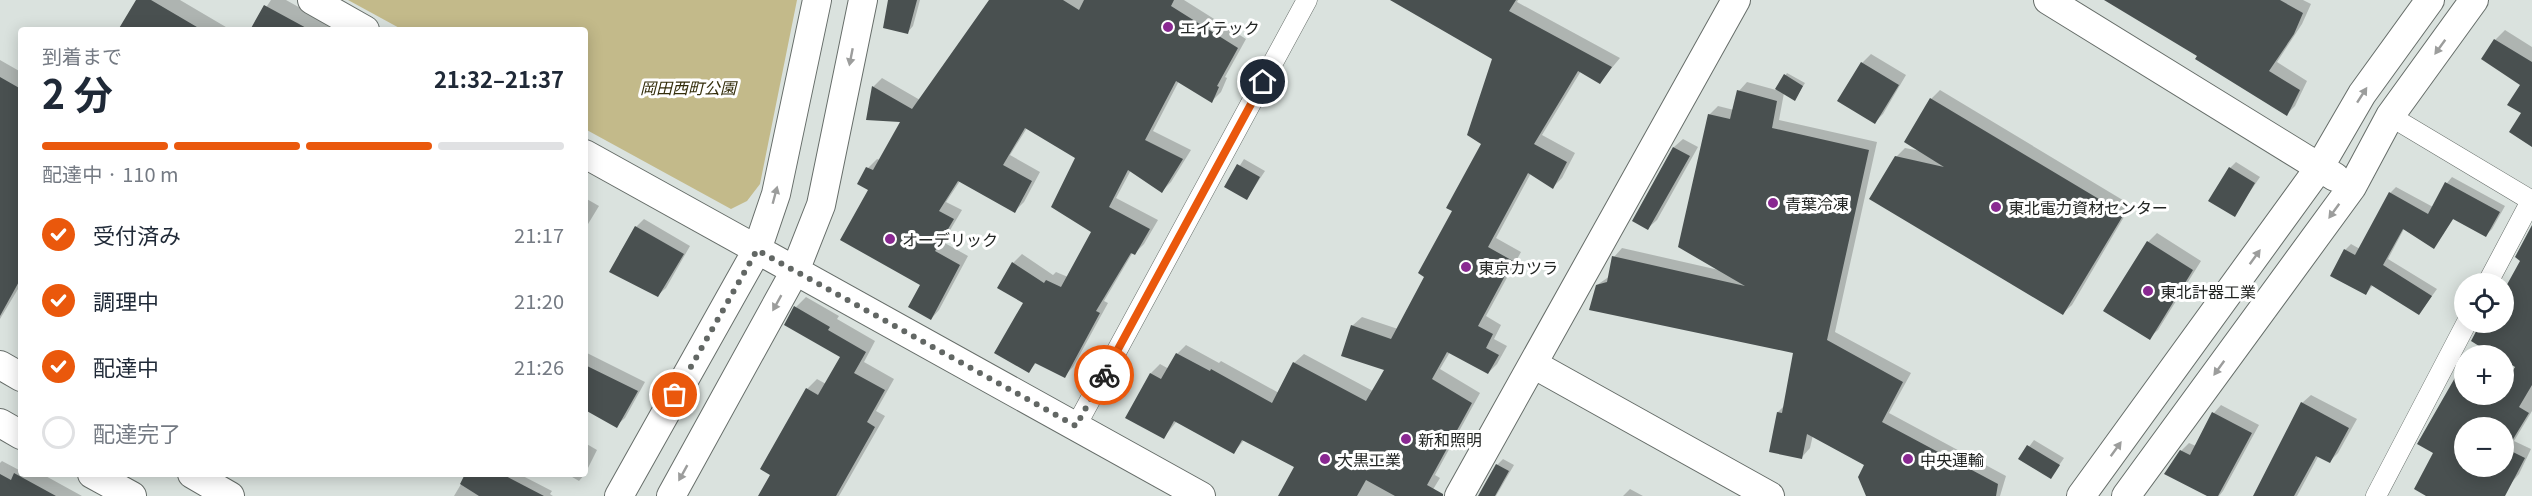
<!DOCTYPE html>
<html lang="ja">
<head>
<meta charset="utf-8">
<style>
  :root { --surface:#fff; --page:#f6f6f7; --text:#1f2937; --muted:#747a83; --line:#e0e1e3; --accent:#ea580c }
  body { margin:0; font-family:Georgia,"Noto Sans JP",serif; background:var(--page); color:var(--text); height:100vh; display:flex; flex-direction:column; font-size:22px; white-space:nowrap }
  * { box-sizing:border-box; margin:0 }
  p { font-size:20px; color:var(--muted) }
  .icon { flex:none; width:33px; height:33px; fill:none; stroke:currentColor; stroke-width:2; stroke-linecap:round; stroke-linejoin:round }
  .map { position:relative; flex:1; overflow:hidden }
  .sheet { position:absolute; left:18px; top:27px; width:570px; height:450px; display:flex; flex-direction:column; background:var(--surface); border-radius:6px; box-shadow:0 3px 15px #0003 }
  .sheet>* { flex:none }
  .tools { position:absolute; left:2454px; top:273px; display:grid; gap:12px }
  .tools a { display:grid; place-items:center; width:60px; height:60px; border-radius:50%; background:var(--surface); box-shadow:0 3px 15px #0003; font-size:30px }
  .pin { position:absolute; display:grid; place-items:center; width:51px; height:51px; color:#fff; margin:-26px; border:3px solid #fff; border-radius:50%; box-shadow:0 2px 6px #0007 }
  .courier { position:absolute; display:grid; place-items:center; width:60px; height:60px; margin:-30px; border:4px solid #ea580c; border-radius:50%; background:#fff; color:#222; box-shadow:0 2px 8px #0007 }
  .headline em { font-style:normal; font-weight:700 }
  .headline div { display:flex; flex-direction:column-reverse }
  .headline { display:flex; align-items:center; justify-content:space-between; height:102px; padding:0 24px }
  h1 { font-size:39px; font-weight:700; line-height:45px }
  .bar { display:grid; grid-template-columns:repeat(4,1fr); gap:9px 6px; align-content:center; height:72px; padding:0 24px }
  .bar i { height:8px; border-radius:4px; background:var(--line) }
  .bar .on { background:var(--accent) }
  .bar p { grid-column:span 4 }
  ol { padding:0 24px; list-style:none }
  li { display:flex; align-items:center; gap:18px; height:66px }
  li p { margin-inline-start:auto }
  li .icon { padding:6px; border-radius:50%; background:var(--accent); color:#fff; stroke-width:4 }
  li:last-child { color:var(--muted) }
  li i { width:33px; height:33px; border:3px solid var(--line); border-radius:50% }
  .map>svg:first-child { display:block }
  .green { fill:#c3ba8a }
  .shadow { fill:#0003; fill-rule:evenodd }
  .building { fill:#495050; fill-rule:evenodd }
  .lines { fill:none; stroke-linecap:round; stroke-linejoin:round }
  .street-casing { stroke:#666d69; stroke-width:21 }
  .secondary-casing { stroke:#666d69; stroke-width:30 }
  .street { stroke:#fff; stroke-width:20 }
  .secondary { stroke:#fff; stroke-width:28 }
  .oneway { fill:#9c9d9c }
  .done { stroke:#626764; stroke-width:6; stroke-dasharray:0 10.8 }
  .route { stroke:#ea580c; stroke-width:8 }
  .poi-dot { fill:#892891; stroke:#fff; stroke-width:2 }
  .labels { text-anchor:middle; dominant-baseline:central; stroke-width:6; stroke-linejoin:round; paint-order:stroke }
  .poi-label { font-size:16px; fill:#222523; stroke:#fff; text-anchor:start }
  .park-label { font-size:16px; font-style:italic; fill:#332d0a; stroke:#fff }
</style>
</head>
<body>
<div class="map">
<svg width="2532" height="496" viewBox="0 0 2532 496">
  <rect width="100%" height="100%" fill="#dae2de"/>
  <path class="green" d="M348,0H797L760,184L747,201L731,209L585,129V30H403Z"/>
  <path class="shadow" d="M137,0H180L231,30H120Z
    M271,0H286L340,30H251Z
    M890,0H920L913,26L908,32Z
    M991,0H1184L1246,39L1225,77L1227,78L1221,92L1212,101L1179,81L1153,131L1191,150L1171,182L1162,191L1131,170L1116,198L1158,220L1144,244L1135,253L1133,252L1104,301L1108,303L1073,367L1064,376L1037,362L1029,371L1025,303L999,288L1013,263L1022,254L1053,275L1056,272L1068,277L1093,231L1077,157L1027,128L1010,155L1040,172L1024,202L1015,211L960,181L946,202L962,210L943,242L968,256L939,310L931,319L922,284L870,189L859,183L868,168L877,159L880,160L902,121L873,87L882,78L920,100Z
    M1402,0H1518L1517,2L1620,58L1600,82L1581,71L1542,135L1575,153L1562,178L1553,187L1531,173L1496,238L1521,252L1486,316L1501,325L1494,339L1507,346L1497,364L1488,373L1450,352L1440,369L1480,393L1435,475L1440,478L1429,496H1279L1296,467L1245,439L1234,452L1177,421L1164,437L1127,417L1151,373L1160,364L1169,369L1177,354L1186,345L1219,363L1221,361L1279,393L1294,363L1304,354L1373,391L1386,369L1352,326L1362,317L1398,329L1426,276L1483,144L1494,58Z
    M2118,0H2303L2311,4L2302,24L2277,62L2307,81L2295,106L2287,114Z
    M2505,30L2532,47V145L2523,112L2522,84L2483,59L2495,40Z
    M1871,54L1906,75L1883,114L1875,122L1862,63Z
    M0,60L21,72V284L0,319Z
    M1787,73L1805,83L1797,96L1784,93L1779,120L1877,142L1835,332L1911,373L1889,413L2006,476L2000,496H1869L1866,464L1813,435L1810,448L1802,457L1778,412L1785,405L1795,352L1597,285L1610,276L1614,257L1622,248L1719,270L1709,115L1718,106L1734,110L1739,91L1747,82L1776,90Z
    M1940,90L2131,205L2072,305L2063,313L1896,157L1905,148L1921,151L1931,99Z
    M1683,139L1698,147L1657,220L1648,228L1634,220L1674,147Z
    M1244,159L1265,171L1247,198L1227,186Z
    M2236,162L2260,177L2234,215L2230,168Z
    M2452,177L2505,206L2492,229L2486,235L2454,218L2434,247L2404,229L2388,259L2437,289L2419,314L2373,285L2366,294L2345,250L2351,244L2360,249L2390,193L2396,187L2433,207L2447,183Z
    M585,198L599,206L585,229Z
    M644,219L690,246L666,288L658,295L619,254L636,227Z
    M2532,231V411L2514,441L2531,449L2519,474L2500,496H2431L2435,453L2458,376L2464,370V394H2504V388L2517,366L2504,358V293L2522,260ZM2464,428H2504V466H2464Z
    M2157,233L2201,261L2158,330L2149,338L2148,242Z
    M806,297L839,316L837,319L875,341L864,362L894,379L876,411L885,416L839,496H760L772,475L807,389L817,379L826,384L842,356L796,307Z
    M585,352L645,382L625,418L616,426L585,408Z
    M2311,395L2357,419L2338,453L2330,461L2319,455L2297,496H2254L2302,403Z
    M2221,405L2259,425L2223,491L2219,496H2210L2181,451L2189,443L2196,446L2214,413Z
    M2034,440L2064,458L2051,477L2020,459Z
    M585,443L597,450L585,474Z
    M1503,459L1514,465L1496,496H1480L1497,465Z
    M2,461L19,470L21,469V474H42L82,496H0V463Z
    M467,474H519L552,491L550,494L553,496H454Z
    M567,474H585L579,481Z
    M1630,489L1643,496H1623Z"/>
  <path class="building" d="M136,0H151L202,30H118Z
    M888,0H917L908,34L883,28Z
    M989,0H1063L1079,10L1084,0H1174L1171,6L1238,48L1217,86L1219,87L1212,103L1176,81L1145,140L1183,159L1162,193L1128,170L1109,207L1150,229L1135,255L1131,253L1096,311L1100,313L1065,378L1035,363L1029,373L994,353L1023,303L997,288L1012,262L1044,283L1046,280L1061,287L1091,232L1051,207L1075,158L1025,128L1003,165L1032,181L1015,213L958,181L939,211L954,219L935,251L960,265L931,320L908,307L920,285L840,240L868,190L857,184L866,167L873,170L900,122L866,120L872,86L912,109Z
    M1390,0H1516L1509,11L1612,67L1600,84L1578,71L1534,144L1567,162L1553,189L1528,173L1488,247L1513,261L1478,326L1493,334L1486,348L1499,355L1488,374L1447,352L1432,379L1472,403L1427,485L1443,494V496H1395L1366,480L1357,496H1278L1294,467L1242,440L1234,454L1174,421L1164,439L1125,418L1150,373L1161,379L1176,353L1210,371L1211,369L1272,403L1293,362L1366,401L1384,370L1341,356L1351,325L1391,339L1424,277L1418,273L1452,211L1446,208L1481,144L1467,135L1492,59Z
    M2104,0H2280L2303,13L2294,34L2269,71L2300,90L2287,116L2195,59L2197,56Z
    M264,5L310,30H250Z
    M2494,39L2532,62V147L2509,132L2521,113L2507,105L2520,85L2481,59Z
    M1861,62L1899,85L1875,124L1837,101Z
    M1784,74L1803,86L1795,101L1775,89Z
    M0,77L21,89V278L0,316Z
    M1737,90L1777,101L1772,128L1869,150L1827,340L1903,382L1882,422L1998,484L1996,496H1866L1858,477L1864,465L1807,434L1802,459L1769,452L1777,412L1782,413L1793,353L1589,310L1596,285L1607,282L1612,256L1745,286L1678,247L1708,114L1730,119Z
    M1930,98L2124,214L2063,315L1869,199L1895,156L1944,167L1904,142Z
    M1673,147L1690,156L1648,230L1632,221Z
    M1237,164L1260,177L1247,200L1224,187Z
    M2229,167L2255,183L2235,217L2208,201Z
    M2445,182L2500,212L2486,237L2453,219L2434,249L2403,229L2383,265L2432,296L2419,315L2371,285L2366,295L2330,276L2344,249L2355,255L2389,192L2428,214Z
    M2532,225V385L2519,407L2529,413L2507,449L2525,458L2505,496H2426L2414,489L2433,453L2417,444L2464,362V394H2504V385L2515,367L2504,360V356H2495L2471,341L2481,322H2504V290L2520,261L2515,257ZM2476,418L2491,428H2504V466H2464V428H2470Z
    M635,226L684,254L658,297L609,272Z
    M2147,241L2193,270L2150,340L2103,311Z
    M794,306L830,327L828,330L866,352L854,373L885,390L867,422L875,427L836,496H758L770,475L760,469L806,388L818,395L840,357L784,325Z
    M585,365L638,391L617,428L585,410Z
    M2301,402L2349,428L2330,463L2316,456L2294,496H2253Z
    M2212,412L2252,433L2218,496H2207L2164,474L2180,450L2190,455Z
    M2027,445L2060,465L2051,479L2018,459Z
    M1496,464L1509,471L1495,496H1478Z
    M14,473L56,496H0V474L11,480Z
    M465,474H502L544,496H479L460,484Z"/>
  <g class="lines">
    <defs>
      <path id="street" d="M2390,116L2532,201
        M2487,284L2531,201
        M1076,426L1307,0
        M2376,496L2467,322"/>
      <path id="secondary" d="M312,0L365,30
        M2048,0L2335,177
        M585,154L1201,496
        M1533,364L1770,496
        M0,365L21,377
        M0,423L21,435
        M92,474L132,496
        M192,474L230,496
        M619,496L757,250L776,194L817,0
        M671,496L795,271L821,205L863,0
        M1459,496L1736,0
        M2081,496L2319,168L2362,94L2430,0
        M2126,496L2352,187L2390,116L2474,0"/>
    </defs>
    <use href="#street" class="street-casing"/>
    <use href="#secondary" class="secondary-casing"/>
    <use href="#street" class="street"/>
    <use href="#secondary" class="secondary"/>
  </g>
  <defs><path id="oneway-solid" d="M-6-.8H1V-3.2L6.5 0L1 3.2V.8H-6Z" transform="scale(1.5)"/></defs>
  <g class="oneway">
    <use href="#oneway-solid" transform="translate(2440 47) rotate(126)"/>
    <use href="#oneway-solid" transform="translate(851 57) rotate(101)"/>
    <use href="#oneway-solid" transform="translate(2362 95) rotate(-57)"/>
    <use href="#oneway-solid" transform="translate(775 195) rotate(-75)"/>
    <use href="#oneway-solid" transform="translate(2334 211) rotate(126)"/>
    <use href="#oneway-solid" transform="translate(2255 257) rotate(-54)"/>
    <use href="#oneway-solid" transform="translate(777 303) rotate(119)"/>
    <use href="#oneway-solid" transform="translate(2219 368) rotate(126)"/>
    <use href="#oneway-solid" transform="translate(2116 449) rotate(-54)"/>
    <use href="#oneway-solid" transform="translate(683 473) rotate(119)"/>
  </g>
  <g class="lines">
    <path class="done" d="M675,395L757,250L1076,426L1104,375"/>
    <path class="route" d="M1104,375L1263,82"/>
  </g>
  <g class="poi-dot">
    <circle cx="1168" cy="27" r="6"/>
    <circle cx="1773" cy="203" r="6"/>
    <circle cx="1996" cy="207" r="6"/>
    <circle cx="890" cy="239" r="6"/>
    <circle cx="1466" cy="267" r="6"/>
    <circle cx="2148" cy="291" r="6"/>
    <circle cx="1406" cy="439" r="6"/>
    <circle cx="1325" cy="459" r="6"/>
    <circle cx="1908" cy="459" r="6"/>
  </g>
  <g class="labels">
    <g class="poi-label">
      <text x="1180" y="27">エイテック</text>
      <text x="1785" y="203">青葉冷凍</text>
      <text x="2008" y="207">東北電力資材センター</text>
      <text x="902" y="239">オーデリック</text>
      <text x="1478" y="267">東京カツラ</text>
      <text x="2160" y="291">東北計器工業</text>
      <text x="1418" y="439">新和照明</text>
      <text x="1337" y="459">大黒工業</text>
      <text x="1920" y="459">中央運輸</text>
    </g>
    <g class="park-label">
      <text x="688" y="87">岡田西町公園</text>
    </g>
  </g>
</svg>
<div class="tools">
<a><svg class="icon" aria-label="locate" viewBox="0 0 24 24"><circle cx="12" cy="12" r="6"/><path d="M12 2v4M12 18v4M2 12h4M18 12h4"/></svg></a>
<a>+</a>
<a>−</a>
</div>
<div class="pin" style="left:675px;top:395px;background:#ea580c"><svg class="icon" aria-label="bag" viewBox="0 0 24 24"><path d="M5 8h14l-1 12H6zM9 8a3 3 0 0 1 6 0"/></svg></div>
<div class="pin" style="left:1263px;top:82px;background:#1f2937"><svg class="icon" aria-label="home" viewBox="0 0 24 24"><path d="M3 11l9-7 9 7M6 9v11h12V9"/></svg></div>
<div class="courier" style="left:1104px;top:375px"><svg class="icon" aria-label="bike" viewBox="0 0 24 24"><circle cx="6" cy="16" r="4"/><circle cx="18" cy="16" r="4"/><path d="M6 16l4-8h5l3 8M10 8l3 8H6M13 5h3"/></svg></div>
<section class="sheet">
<div class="headline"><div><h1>2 分</h1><p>到着まで</p></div><em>21:32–21:37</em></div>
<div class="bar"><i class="on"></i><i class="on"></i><i class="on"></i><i></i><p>配達中 · 110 m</p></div>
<ol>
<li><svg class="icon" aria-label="check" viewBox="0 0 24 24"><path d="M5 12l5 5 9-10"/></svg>受付済み<p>21:17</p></li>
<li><svg class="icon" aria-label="check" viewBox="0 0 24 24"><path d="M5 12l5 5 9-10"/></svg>調理中<p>21:20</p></li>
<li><svg class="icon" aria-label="check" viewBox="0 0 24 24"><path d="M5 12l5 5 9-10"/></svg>配達中<p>21:26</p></li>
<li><i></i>配達完了</li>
</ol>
</section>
</div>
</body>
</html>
